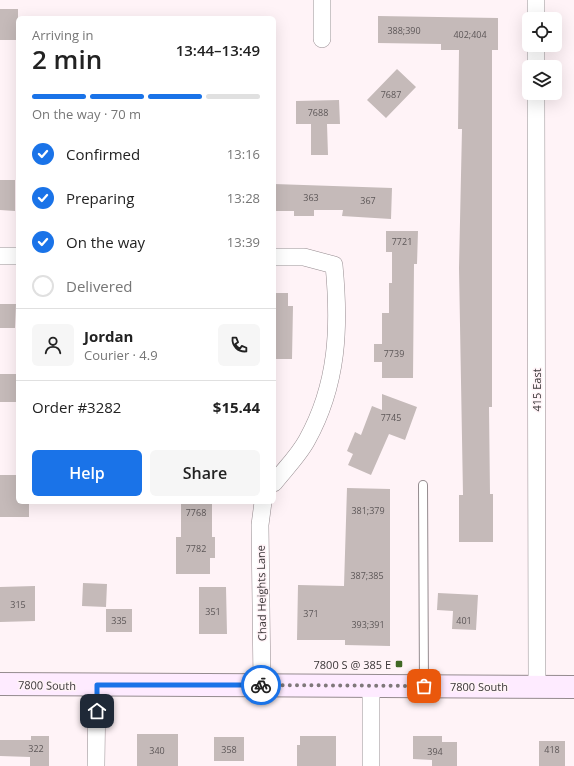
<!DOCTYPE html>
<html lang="en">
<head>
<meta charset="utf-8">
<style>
  :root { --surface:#fff; --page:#f6f6f6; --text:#222; --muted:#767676; --line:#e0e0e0; --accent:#1a73e8 }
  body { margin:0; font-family:"Open Sans",sans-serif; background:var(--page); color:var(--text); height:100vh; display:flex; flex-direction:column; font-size:15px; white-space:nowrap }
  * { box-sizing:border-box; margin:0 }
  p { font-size:13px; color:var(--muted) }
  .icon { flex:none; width:22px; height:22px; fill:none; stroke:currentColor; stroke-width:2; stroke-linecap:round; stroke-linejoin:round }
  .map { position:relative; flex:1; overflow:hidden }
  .panel { position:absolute; left:16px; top:16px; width:260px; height:488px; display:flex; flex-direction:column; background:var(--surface); border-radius:6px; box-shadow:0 4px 16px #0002 }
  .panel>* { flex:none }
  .controls { position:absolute; left:522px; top:12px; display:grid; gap:8px }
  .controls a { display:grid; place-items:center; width:40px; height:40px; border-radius:6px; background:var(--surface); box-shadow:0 4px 16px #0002; font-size:20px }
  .pin { position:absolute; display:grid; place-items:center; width:34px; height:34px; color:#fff; margin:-17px; border-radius:8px; box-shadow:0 2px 6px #0006 }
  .courier { position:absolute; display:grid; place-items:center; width:40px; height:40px; margin:-20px; border:3px solid #1a73e8; border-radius:50%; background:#fff; color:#222; box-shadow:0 1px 5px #0007 }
  .summary em { font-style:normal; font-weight:600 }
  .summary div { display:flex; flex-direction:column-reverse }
  .summary { display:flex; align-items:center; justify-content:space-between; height:68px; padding:0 16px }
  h1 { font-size:26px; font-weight:600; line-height:30px }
  .bar { display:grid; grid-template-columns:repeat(4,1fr); gap:6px 4px; align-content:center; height:48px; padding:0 16px }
  .bar i { height:5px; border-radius:3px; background:var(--line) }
  .bar .selected { background:var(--accent) }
  .bar p { grid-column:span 4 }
  .line { display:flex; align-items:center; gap:10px; padding:0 16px; border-top:1px solid var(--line) }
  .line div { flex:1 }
  .round { display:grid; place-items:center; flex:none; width:42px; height:42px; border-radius:6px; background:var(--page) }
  ol { padding:0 16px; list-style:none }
  li { display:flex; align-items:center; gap:12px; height:44px }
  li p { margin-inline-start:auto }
  li .icon { padding:4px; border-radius:50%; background:var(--accent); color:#fff; stroke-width:4 }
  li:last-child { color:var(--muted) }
  li i { width:22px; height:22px; border:2px solid var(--line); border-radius:50% }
  .primary-button { display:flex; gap:8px; margin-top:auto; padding:8px 16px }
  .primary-button a { flex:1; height:46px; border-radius:6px; background:var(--accent); color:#fff; font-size:16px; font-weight:600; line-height:46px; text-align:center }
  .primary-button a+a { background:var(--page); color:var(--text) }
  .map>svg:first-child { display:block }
  .building { fill:#c5bab9 }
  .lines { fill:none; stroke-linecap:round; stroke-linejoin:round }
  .lane-casing { stroke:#958b8f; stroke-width:10 }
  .street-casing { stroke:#958b8f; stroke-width:18 }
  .secondary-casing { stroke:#958b8f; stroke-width:24 }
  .lane { stroke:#fff; stroke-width:8 }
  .street { stroke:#fff; stroke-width:17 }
  .secondary { stroke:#feebff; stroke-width:22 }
  .done { stroke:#7f787a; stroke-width:4; stroke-dasharray:0 7.2 }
  .route { stroke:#1a73e8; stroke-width:5 }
  .poi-dot { fill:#406824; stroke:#fff3f7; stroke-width:1.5 }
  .labels { text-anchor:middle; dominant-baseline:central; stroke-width:3; stroke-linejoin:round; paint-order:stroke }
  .number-label { font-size:9px; fill:#5d5758 }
  .street-label { font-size:11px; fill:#3a3637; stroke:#fff3f7 }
  .poi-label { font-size:11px; fill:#3a3637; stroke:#fff3f7; text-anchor:end }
</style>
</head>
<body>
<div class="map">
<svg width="574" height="766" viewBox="0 0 574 766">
  <rect width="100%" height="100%" fill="#fff3f7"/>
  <path class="building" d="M0,9H18V40H0Z
    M378,16L498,18V50H492V407H489L490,494H493V542H459V495H463L459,268L462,129H458L459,50H441V44L378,43Z
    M397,69L416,87L386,118L367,100Z
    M339,100L340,124H327L328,155H311V124H296V101Z
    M0,180H15V211L0,210Z
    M274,184L392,188L391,219L342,216L343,210H314V216H294V211H274Z
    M386,231H418L417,264H414L413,378H382V362H374V344H382V313H389V283H392V252H386Z
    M274,293H288V306H293L292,359H274Z
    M0,304H16L15,328H0Z
    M0,374H18V402H0Z
    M382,394L417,407L405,440L389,434L371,475L348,465L353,454L347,451L355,432L361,435L372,406L382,410Z
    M0,475H18V502H29V517H0Z
    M347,488L390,489V646L345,645V640H297L298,585L344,586Z
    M181,502H212V537H215V558H210V574H176V537H181Z
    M83,583L107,584L106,607L82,606Z
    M35,586V621L0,622V587Z
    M199,587H226L227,634H199Z
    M438,593L478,595L476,630L452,629L453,611L437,610Z
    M106,609H132V632H106Z
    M137,734H178V766H137Z
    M31,736H49V766H30V757L0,756V740H31Z
    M300,736H336V766H297V745H300Z
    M413,736H442V742H457V766H432V760L413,759Z
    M214,737H244V761H214Z
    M539,741H565V766H539Z"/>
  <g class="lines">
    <defs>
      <path id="lane" d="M423,485L424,685"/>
      <path id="street" d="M322,0V39
        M536,0V19
        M536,45V67
        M536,93L537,686
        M0,256H18
        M274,257H304L334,265C340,327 338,384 307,440C299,455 285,469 274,483
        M262,685L260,525L263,502
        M371,686V766
        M96,766L97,685"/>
      <path id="secondary" d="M0,684L574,687"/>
    </defs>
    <use href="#lane" class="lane-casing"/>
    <use href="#street" class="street-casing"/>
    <use href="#secondary" class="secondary-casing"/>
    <use href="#lane" class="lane"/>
    <use href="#street" class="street"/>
    <use href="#secondary" class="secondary"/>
  </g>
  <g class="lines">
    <path class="done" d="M261,685L424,686"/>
    <path class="route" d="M97,711V685H261"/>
  </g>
  <rect class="poi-dot" x="395" y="660" width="8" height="8" rx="2"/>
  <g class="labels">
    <g class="number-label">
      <text x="404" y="30">388;390</text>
      <text x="470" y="34">402;404</text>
      <text x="391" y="94">7687</text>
      <text x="318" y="112">7688</text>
      <text x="311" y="197">363</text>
      <text x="368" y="200">367</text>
      <text x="402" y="241">7721</text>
      <text x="394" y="353">7739</text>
      <text x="391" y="417">7745</text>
      <text x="368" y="510">381;379</text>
      <text x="196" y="512">7768</text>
      <text x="196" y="548">7782</text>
      <text x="367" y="575">387;385</text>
      <text x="18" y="604">315</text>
      <text x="213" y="611">351</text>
      <text x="311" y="613">371</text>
      <text x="119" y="620">335</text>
      <text x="464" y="620">401</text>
      <text x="368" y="624">393;391</text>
      <text x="36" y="748">322</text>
      <text x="229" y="749">358</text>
      <text x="552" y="749">418</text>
      <text x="157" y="750">340</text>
      <text x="435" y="751">394</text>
    </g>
    <g class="street-label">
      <text transform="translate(536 390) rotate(-90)">415 East</text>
      <text transform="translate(261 593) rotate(-91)">Chad Heights Lane</text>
      <text transform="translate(47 685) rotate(1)">7800 South</text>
      <text x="479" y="686">7800 South</text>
    </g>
    <g class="poi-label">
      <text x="391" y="664">7800 S @ 385 E</text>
    </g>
  </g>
</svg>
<div class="controls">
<a><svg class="icon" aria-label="locate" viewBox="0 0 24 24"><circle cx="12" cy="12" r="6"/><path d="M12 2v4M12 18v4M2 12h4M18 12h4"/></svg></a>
<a><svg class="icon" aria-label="layers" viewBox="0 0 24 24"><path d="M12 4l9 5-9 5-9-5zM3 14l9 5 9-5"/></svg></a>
</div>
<div class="pin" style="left:424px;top:686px;background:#ea580c"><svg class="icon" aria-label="bag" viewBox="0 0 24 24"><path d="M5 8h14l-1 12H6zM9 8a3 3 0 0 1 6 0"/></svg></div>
<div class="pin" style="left:97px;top:711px;background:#1f2937"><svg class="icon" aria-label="home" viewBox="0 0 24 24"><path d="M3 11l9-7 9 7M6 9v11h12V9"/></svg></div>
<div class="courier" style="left:261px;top:685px"><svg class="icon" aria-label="bike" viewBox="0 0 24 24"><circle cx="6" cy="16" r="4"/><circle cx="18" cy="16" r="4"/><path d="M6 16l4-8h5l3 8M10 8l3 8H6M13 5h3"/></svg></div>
<section class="panel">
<div class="summary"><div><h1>2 min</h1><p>Arriving in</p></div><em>13:44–13:49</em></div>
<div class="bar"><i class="selected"></i><i class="selected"></i><i class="selected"></i><i></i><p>On the way · 70 m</p></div>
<ol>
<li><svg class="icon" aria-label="check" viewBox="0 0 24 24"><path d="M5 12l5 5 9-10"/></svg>Confirmed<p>13:16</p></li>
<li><svg class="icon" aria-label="check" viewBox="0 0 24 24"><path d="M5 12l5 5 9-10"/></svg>Preparing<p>13:28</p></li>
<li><svg class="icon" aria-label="check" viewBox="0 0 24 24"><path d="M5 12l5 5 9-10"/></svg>On the way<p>13:39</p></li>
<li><i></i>Delivered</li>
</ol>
<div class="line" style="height:72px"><a class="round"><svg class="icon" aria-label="person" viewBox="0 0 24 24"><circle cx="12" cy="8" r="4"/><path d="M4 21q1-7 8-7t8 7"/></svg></a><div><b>Jordan</b><p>Courier · 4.9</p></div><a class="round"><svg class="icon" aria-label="phone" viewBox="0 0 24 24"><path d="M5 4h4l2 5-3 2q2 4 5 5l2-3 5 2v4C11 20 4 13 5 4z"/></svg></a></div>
<div class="line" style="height:52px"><div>Order #3282</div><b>$15.44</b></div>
<div class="primary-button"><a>Help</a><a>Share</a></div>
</section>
</div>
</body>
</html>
